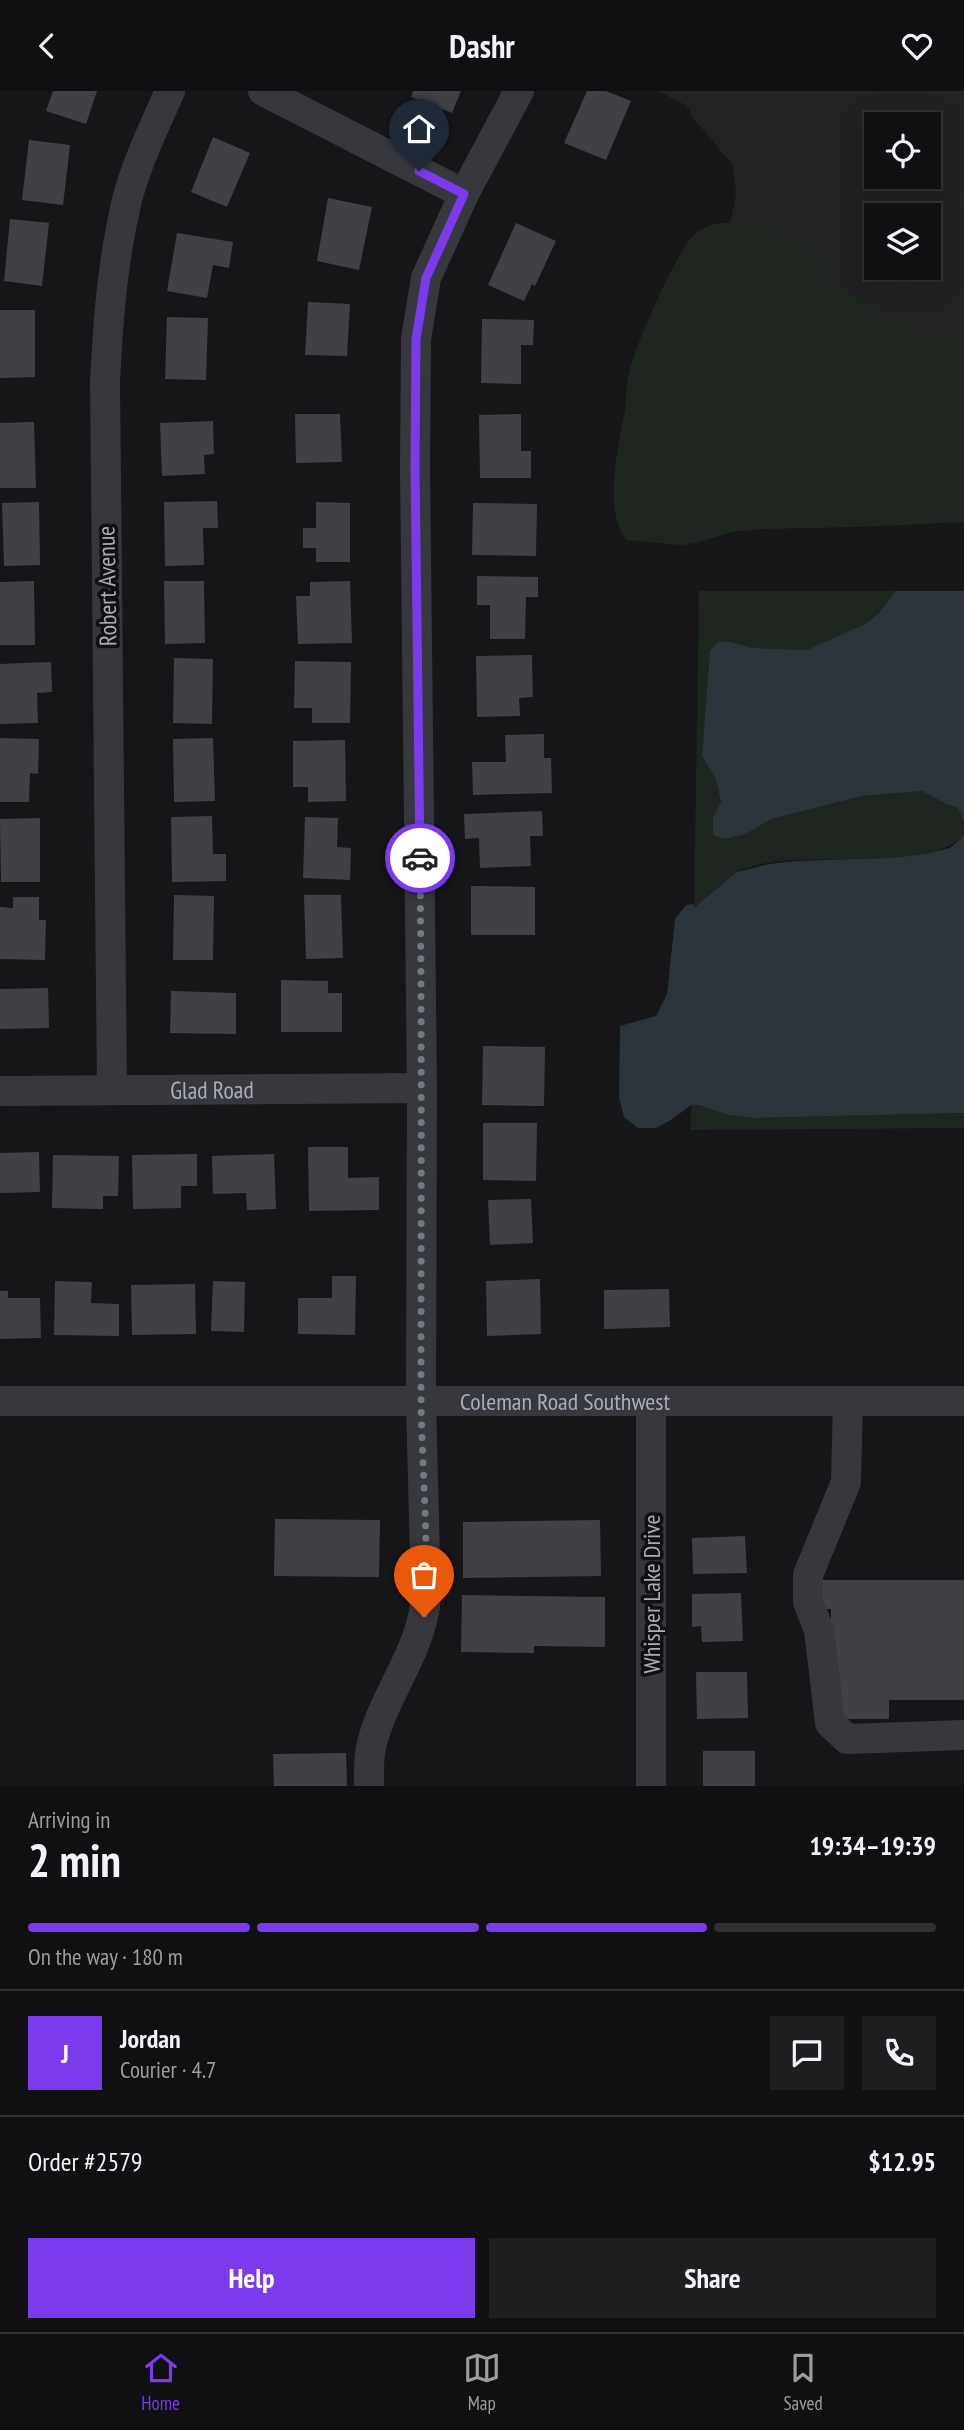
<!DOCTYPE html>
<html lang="en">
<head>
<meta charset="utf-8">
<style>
  :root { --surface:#101012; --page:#1e1e20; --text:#f1f3f6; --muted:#9c9d9f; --line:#303032; --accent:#7c3aed }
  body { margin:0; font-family:"PT Sans Narrow",sans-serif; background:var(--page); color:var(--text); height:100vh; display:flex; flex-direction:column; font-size:26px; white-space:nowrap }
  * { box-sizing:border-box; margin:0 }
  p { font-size:23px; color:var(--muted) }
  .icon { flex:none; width:38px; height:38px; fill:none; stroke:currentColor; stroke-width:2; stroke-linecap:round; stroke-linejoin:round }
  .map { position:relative; height:1695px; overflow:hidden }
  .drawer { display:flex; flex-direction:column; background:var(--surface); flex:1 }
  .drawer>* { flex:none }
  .tools { position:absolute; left:864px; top:21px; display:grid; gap:14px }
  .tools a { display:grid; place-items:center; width:77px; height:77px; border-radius:0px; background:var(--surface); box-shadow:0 7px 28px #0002,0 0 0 2px var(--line); font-size:35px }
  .pin { position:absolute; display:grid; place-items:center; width:60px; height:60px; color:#fff; margin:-72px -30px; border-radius:50% 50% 50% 0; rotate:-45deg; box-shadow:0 0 7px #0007 }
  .pin .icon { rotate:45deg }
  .courier { position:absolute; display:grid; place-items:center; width:70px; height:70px; margin:-35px; border:5px solid #7c3aed; border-radius:50%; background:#fff; color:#222; box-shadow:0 2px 9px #0007 }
  .headline em { font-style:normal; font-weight:700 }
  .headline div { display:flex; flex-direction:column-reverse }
  .headline { display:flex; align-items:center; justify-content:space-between; height:119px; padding:0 28px }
  h1 { font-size:46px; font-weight:700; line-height:52px }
  .bar { display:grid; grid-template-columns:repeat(4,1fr); gap:10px 7px; align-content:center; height:84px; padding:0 28px }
  .bar i { height:9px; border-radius:5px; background:var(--line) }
  .bar .selected { background:var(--accent) }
  .bar p { grid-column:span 4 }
  .line { display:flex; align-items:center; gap:18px; padding:0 28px; border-top:2px solid var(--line) }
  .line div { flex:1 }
  .round { display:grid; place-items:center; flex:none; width:74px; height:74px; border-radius:0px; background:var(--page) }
  .primary-button { display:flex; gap:14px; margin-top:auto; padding:14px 28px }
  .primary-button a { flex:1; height:80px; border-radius:0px; background:var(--accent); color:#fff; font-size:28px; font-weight:700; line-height:80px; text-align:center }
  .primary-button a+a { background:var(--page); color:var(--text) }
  header { display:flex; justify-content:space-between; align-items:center; height:91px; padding:0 28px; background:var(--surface); font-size:32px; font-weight:700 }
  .tab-bar { display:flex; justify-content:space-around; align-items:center; height:98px; border-top:2px solid var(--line); background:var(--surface); font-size:19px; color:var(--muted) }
  .tab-bar a { display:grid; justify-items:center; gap:4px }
  .tab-bar .selected { color:var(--accent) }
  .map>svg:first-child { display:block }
  .built { fill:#222225; fill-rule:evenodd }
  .green { fill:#1e261f }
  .water { fill:#2c353c }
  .building { fill:#404145 }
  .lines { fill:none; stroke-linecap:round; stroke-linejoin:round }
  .minor { stroke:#37383d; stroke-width:30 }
  .done { stroke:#757880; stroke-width:7; stroke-dasharray:0 12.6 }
  .route { stroke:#7c3aed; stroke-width:9 }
  .labels { text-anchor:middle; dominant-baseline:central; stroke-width:7; stroke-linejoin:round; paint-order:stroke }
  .street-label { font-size:24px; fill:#a8adb8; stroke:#111113 }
</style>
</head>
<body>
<header><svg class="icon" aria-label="back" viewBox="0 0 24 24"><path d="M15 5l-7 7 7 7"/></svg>Dashr<svg class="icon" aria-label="heart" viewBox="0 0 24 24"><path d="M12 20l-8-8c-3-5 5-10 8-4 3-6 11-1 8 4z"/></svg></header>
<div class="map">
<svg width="964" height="1695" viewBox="0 0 964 1695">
  <rect width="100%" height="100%" fill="#161618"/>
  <path class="built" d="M658,0H964V251L821,190L820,187L826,177L762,131L731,129L736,103L733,74L692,26L690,20L685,14ZM877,33H929V86H877ZM877,124H929V177H877Z"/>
  <path class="green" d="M731,129C772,129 799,135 829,163L826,177L820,187L821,190L964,251V431L857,436L761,438L732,441L696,452L681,454L627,449C602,420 619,354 625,319C626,307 626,294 629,282C636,253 675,162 695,143C706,134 717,131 730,132Z
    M699,500H895L879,522L865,533L807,559L753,557L732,551L710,558L702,665L716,689L721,711L713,727L746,743L771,728L861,705L922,700L948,714L957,716L964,725V745C909,790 804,752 739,780C732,784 726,793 719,798C711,805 702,811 694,818Z
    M691,1014H699L728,1024L754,1027L964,1022V1037L690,1039Z"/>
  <path class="water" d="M895,500H964V730L957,716L948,714L922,700L862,705L771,728L746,743L724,748L713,744V727L721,711L716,689L702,665L710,559L718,551H732L753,557L807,559L865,533L879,522Z
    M964,745V1022L754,1027L728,1024L699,1014H691L671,1029L656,1037H638L624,1026L619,1007L620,935L656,925L667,903L675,828L686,814L694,813V817L737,781L769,773L795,770L894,767L925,763L950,757Z"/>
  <path class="building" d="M53,0H97L86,33L46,20Z
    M413,0H461L452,22L411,6Z
    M587,0H606L631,10L606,69L564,52Z
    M213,46L250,62L227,116L191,101Z
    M29,49L70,54L63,114L22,109Z
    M328,107L372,116L359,179L317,170Z
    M10,128L49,132L42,195L4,190Z
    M516,132L556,150L535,195L532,193L524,210L488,194Z
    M177,142L233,151L229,177L213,174L207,207L167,200Z
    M308,211L350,213L347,265L305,264Z
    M0,219H35V286L0,287Z
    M167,226L208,227L206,289L165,288Z
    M482,228L534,229L533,254H521V293L481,292Z
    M295,323H340L342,371L296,372Z
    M521,323V360H531V387H480L479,324Z
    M213,330L214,363L204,364L205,383L162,385L160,332Z
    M34,331L36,397H0V332Z
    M217,410L218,437H203L204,474L165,475L164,411Z
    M39,411L40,474L4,475L2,412Z
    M316,411L350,412V471H316V457H303V437H316Z
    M473,412L537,413L536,465L472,464Z
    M477,485L538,486V506H526L525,548H490V514H477Z
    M34,490L35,554H0V491Z
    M164,490H204L205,552L165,553Z
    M350,490L352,552L298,553L296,505H310V491Z
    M532,564L533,606L519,607L520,625L477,626L476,565Z
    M174,567L213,568L212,633L173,632Z
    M295,570L351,571L350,632H312V617H294Z
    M51,571L52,601L37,602L38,632L0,633V573Z
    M544,643V667H551L552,702L473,704L472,671H506L505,644Z
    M0,647L39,648L38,683L30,682L29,711H0Z
    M213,647L215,710L174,711L173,648Z
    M345,649L346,710L308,711V696H293V650Z
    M542,720L543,745H530L531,775L480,777L479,747L465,748L464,723Z
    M212,725L213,763H226V790L172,791L171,726Z
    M305,726L338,727L337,756L351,757L350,789L303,787Z
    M40,727V791H1L0,728Z
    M471,795L535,796V844H471Z
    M174,804L214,805L213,869H173Z
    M304,804H341L343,867L306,868Z
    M13,806H39V829H46L45,869L0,868V816L13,817Z
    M281,889L328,890V902H342V941H281Z
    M48,897L49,937L0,938V898Z
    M171,900L236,902V943L170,942Z
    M483,955L545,956L544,1015L482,1014Z
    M483,1032H537L536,1090L483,1089Z
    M308,1056H348V1087L379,1086V1119L309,1120Z
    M39,1061L40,1101L0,1102V1062Z
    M197,1063V1095H181V1117L133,1118L132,1064Z
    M274,1063L276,1118L247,1119L246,1102L213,1103L212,1065Z
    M53,1064L119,1065L118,1105H103V1118L52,1117Z
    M531,1108L533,1152L490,1154L488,1109Z
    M332,1185H356L355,1244L298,1243V1207H332Z
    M540,1188L541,1243L487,1245L486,1190Z
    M55,1190L92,1191L91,1212L119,1213V1245L54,1244Z
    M213,1190L245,1191L244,1241L211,1240Z
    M195,1193L196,1243L132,1244L131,1194Z
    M669,1198L670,1236L604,1238V1199Z
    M0,1200H8V1207H40L41,1247L0,1248Z
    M275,1428L380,1429L379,1486L274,1485Z
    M600,1429L601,1485L463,1487V1431Z
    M745,1445L747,1482L693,1483L692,1447Z
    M813,1489H964V1609H889V1628H831V1518H813Z
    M741,1502L743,1550L702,1551L701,1535L692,1536V1503Z
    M462,1504L605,1506V1556L534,1555V1562L461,1561Z
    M696,1581H747L748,1627L697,1628Z
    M703,1660H755V1695H703Z
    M346,1662L347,1695H274L273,1663Z"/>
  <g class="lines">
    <g class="minor">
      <path d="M263,0L464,103"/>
      <path d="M112,999L105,291C108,228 113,166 128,105C138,69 155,34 170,0"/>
      <path id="s1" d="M0,1000L422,997"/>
      <path id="s2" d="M0,1310H964"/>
      <path d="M651,1310V1695"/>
      <path d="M848,1310L846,1391L808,1484V1511L819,1539L830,1632L847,1648L964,1644"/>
      <path d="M369,1695C369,1681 368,1666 372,1652C385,1601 422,1560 426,1506L421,1310L422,997L415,376L416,248L426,187L464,103L519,0"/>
    </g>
  </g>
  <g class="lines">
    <path class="done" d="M420,767C422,944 421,1121 421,1298C421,1374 430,1450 424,1526"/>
    <path class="route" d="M419,80L464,103L426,187L416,248L415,376L420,767"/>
  </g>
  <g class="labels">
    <g class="street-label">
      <text transform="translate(107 495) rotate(-91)">Robert Avenue</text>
      <text stroke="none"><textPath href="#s1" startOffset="212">Glad Road</textPath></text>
      <text stroke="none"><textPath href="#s2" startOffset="565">Coleman Road Southwest</textPath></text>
      <text transform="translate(651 1503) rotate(-90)">Whisper Lake Drive</text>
    </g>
  </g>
</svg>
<div class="tools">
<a><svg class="icon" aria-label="locate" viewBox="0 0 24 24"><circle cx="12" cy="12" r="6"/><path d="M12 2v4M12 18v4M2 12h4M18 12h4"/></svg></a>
<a><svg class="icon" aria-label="layers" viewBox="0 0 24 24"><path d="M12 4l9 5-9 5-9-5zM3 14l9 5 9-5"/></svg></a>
</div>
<div class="pin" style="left:424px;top:1526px;background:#ea580c"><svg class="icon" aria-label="bag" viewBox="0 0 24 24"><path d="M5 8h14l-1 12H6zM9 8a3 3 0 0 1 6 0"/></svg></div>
<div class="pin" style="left:419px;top:80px;background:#1f2937"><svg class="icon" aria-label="home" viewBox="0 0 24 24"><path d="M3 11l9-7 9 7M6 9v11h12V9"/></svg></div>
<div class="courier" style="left:420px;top:767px"><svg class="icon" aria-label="car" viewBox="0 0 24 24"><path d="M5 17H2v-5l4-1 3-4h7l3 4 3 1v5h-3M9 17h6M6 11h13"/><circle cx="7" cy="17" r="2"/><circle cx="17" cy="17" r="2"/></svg></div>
</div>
<section class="drawer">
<div class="headline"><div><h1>2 min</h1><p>Arriving in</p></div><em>19:34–19:39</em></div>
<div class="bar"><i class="selected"></i><i class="selected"></i><i class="selected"></i><i></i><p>On the way · 180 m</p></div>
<div class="line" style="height:126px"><b class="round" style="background:var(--accent);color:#fff">J</b><div><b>Jordan</b><p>Courier · 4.7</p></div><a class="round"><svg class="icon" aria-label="chat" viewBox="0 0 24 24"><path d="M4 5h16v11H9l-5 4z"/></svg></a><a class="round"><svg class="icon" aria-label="phone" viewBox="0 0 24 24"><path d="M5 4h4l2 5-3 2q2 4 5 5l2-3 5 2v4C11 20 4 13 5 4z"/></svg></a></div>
<div class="line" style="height:91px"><div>Order #2579</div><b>$12.95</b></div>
<div class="primary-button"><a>Help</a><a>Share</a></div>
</section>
<nav class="tab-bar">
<a class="selected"><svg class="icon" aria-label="home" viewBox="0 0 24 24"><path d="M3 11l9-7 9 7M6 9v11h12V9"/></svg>Home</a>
<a><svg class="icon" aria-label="map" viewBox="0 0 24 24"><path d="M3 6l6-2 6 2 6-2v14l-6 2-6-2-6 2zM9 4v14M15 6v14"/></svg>Map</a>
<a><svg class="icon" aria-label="saved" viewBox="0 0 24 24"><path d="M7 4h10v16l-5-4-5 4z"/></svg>Saved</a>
</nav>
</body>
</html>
